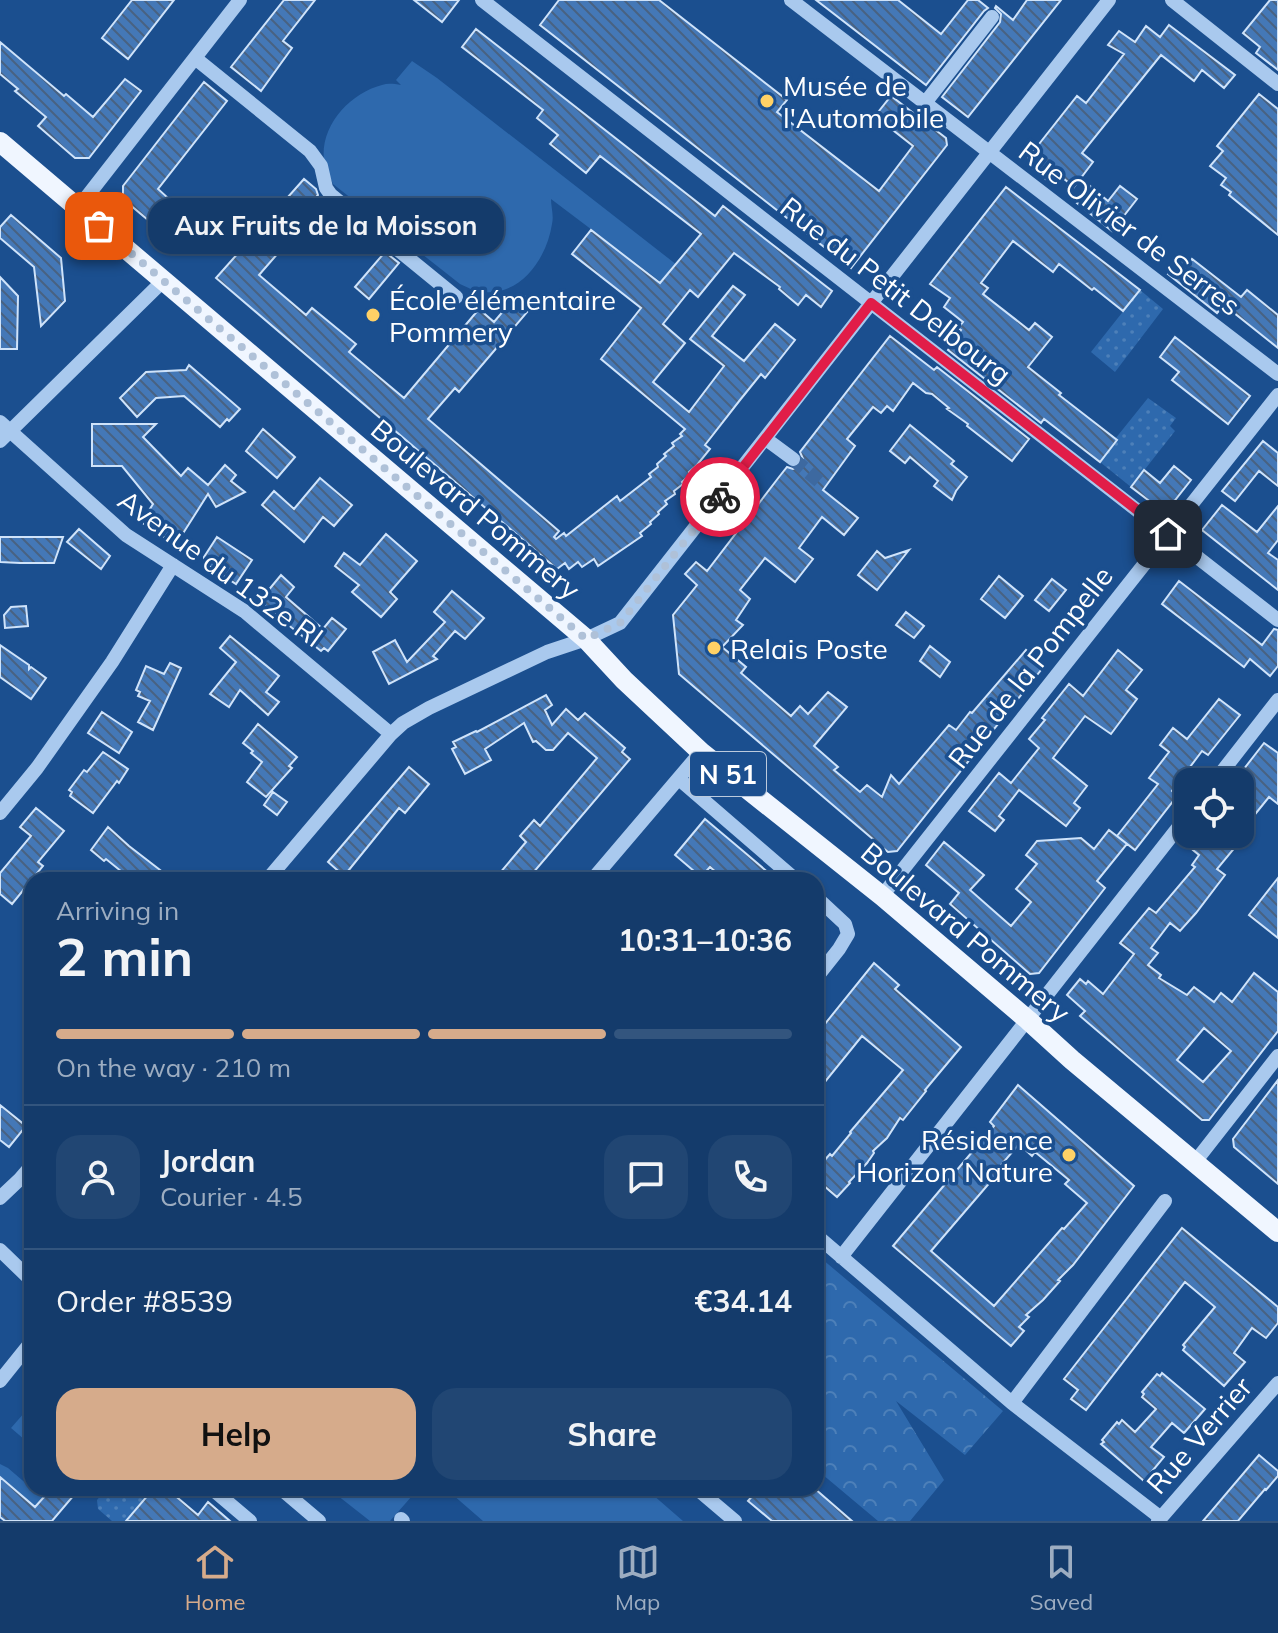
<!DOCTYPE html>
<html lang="en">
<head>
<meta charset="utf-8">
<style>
  :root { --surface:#143b6b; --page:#214673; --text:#f1f3f6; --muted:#9dadc1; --line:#33557e; --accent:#d6ab8b }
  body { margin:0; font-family:Mulish,sans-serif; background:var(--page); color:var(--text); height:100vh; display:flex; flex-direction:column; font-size:30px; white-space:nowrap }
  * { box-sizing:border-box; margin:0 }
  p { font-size:26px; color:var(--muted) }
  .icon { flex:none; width:44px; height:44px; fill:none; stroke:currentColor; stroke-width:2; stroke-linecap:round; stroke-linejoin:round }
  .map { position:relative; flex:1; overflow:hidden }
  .details { position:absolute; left:24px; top:872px; width:800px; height:624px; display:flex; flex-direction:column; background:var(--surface); border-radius:24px; box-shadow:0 2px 6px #0004,0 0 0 2px var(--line) }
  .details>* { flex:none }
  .controls { position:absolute; left:1174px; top:768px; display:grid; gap:16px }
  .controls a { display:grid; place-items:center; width:80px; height:80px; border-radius:16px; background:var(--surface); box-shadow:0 2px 6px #0004,0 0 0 2px var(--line); font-size:40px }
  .pin { position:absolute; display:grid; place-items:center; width:68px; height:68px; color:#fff; margin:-34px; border-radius:16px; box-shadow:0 4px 12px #0006 }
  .courier { position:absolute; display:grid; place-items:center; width:80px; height:80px; margin:-40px; border:6px solid #e11d48; border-radius:50%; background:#fff; color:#222; box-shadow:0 2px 10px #0007 }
  .bubble { position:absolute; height:56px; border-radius:24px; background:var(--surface); box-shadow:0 2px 6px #0004,0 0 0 2px var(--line); font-size:26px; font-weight:700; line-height:56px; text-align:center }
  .summary em { font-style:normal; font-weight:700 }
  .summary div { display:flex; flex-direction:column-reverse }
  .summary { display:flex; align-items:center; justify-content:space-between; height:136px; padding:0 32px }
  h1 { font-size:52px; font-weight:700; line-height:60px }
  .bar { display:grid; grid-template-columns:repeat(4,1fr); gap:12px 8px; align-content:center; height:96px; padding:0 32px }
  .bar i { height:10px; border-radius:6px; background:var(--line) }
  .bar .on { background:var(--accent) }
  .bar p { grid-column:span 4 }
  .line { display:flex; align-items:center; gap:20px; padding:0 32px; border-top:2px solid var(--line) }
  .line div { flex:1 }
  .round { display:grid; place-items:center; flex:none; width:84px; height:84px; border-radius:24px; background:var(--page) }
  .action { display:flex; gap:16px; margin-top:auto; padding:16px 32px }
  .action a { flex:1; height:92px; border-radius:24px; background:var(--accent); color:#111; font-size:32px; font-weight:700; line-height:92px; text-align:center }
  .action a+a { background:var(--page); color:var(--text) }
  .menu { display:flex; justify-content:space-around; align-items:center; height:112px; border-top:2px solid var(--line); background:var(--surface); font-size:22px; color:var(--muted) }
  .menu a { display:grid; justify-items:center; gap:4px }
  .menu .on { color:var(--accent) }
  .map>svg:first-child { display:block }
  .grass { fill:#2e69ad }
  .park { fill:url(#park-crowns) }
  .garden { fill:url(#garden-dots) }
  .building { fill:url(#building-back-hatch); stroke:#cfe3fa; stroke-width:2; fill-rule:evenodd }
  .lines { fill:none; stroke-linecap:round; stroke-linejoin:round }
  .minor-tunnel { stroke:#3d69a0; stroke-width:14; stroke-dasharray:14 7; stroke-linecap:butt }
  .minor { stroke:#a9c9ee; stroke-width:14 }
  .major { stroke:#f0f6ff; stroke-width:20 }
  .done { stroke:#afc1d8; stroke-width:8; stroke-dasharray:0 14.4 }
  .route { stroke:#e11d48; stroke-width:10 }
  .poi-dot { fill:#ffd166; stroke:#1b4f8f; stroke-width:3 }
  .labels { text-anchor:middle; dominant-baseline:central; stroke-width:7; stroke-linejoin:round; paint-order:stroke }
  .shield { fill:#1b4f8f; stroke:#bbcadd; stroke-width:2 }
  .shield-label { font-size:26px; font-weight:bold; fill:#fff }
  .poi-label { font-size:28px; fill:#fff; stroke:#1b4f8f; text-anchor:start }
  .street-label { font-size:28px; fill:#fff; stroke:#1b4f8f }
</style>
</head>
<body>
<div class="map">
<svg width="1278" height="1521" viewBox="0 0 1278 1521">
  <defs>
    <pattern id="park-crowns" width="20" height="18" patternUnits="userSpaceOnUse" patternTransform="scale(2)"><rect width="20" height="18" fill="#2e69ad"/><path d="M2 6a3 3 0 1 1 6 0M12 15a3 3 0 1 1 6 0" fill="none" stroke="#4d80b9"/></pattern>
    <pattern id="garden-dots" width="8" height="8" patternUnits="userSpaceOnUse" patternTransform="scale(2)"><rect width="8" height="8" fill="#2e69ad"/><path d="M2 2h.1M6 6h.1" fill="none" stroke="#4d80b9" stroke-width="1.8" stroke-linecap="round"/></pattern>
    <pattern id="building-back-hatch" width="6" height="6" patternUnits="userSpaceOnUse" patternTransform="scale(2)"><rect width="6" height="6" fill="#4478b7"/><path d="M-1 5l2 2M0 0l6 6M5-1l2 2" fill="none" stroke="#486282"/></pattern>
  </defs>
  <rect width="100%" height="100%" fill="#1b4f8f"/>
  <path class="grass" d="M412,61L437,78L677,265L661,282L551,199C551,207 554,216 552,224C547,257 522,296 483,292C475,292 467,287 460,284L333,184C330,176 325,168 324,160C320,126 350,93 382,85C388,83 394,84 401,85L396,80Z
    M32,1404V1419L29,1423L32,1426V1446L11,1428Z
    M0,1464L8,1468L43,1498L35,1507L0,1477Z
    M328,1488H419L390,1521H370Z
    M445,1488H645L683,1521H483Z"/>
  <path class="park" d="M816,1254L1003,1411L965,1455L896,1401L944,1480L910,1521H878L816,1469Z"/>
  <path class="garden" d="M1140,290L1163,309L1115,372L1091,352Z
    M1148,398L1176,418L1170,426L1175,431L1131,487L1100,462L1116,441L1115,439Z
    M107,1488H154L131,1515L137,1521H112L98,1509L97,1500Z"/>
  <path class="building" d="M132,0H174L128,59L102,38Z
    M284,0H315L283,41L292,48L261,91L231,67Z
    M414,0H459L442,22Z
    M559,0H659L787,100L777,112L879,191L913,146L875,116L891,96L946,138L947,145L851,268L540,25Z
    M816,0H898L941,34L968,0H978L988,8L984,11L926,85Z
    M1027,0H1061L968,117L942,97L1000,22L1001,14L995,8L996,6L1013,20Z
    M1270,0H1278V70L1256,53L1260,47L1243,33Z
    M1169,25L1235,75L1224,88L1202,70L1194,81L1161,55L1082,153L1093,162L1074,187L1058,174L1051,183L1028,165V158L1077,96L1086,103L1124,54L1108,45L1119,31L1135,42L1146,26L1160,37Z
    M476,29L715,216L723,206L832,291L821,307L806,295L798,305L779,289L780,287L734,253L698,297L690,290L663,324L685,343L653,382L689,412L724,366L690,339L733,286L745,295L712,336L744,361L775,324L795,340L765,378L761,374L740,400L705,445L710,449L697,465L689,472L691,474L682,482L683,484L674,491L675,494L665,501L667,504L658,512L659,514L650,522L651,524L640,533L642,536L598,566L594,559L582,567L578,562L569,569L565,563L557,569L216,278L304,179L316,189L318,195L286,231L293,236L259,275L306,315L312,308L356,344L349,352L404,398L479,309L494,322L515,297L524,296L534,304L459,392L455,388L428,419L559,531L554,537L556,539L564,533L566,536L617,496L620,501L651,477L649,474L658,467L657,464L666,456L664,454L674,446L672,443L682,436L680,434L685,429L601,359L641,308L572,254L591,230L660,283L701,234L600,156L586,173L550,144L558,135L537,118L543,110L462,47Z
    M0,42L64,96L66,94L93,117L125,79L141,91L89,158H75L38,126L46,117L15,91L18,89L0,74Z
    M204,82L227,101L158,189L179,208L160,230L123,199V186Z
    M1259,94L1278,109V235L1229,195L1231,192L1221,185L1226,178L1210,166L1223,151L1217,146Z
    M1090,186L1108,201L1120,186L1137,199L1112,231L1077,203Z
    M1006,187L1140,290L1123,311L1094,288L1092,290L1059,264L1053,272L1013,241L981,283L988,288L983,294L1029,330L1035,323L1052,337L1028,367L1061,393L1059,395L1117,440L1100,462L1044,419L1041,423L948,350L961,330L958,328L963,322L944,307L950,298L930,284Z
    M11,215L61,258L65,301L41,326L34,267L0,238V227Z
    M385,252L399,263L369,299L355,287Z
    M1179,259L1188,265L1192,259L1241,297L1247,290L1278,315V348L1224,305L1217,313L1168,274Z
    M0,277L18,296L17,349H0Z
    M890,336L934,370L937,367L1029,439L1012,461L967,426L968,424L947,409L949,408L932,394L926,393L913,383L893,411L887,406L881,413L873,407L847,439L855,446L823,490L858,518L844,535L822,517L799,548L813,559L795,582L765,558L740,590L750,599L736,620L743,625L722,647L746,667L741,673L791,716L800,706L808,714L828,692L847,707L814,746L838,767L834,770L860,792L867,785L882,797L891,775L899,784L949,725L956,730L970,712L972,713L1026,650L1045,665L897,851L888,852L679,674L673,615L697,585L685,574L696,562L707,571L779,477L787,467L793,469L800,466L803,459L800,452Z
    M1175,337L1250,396L1228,424L1172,380L1179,372L1160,357Z
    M189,365L240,409L229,421L227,419L220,427L184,396L156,398L137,417L120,398L146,372L186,370Z
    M92,424H156L143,437L181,476L188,468L208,485L225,465L236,475L231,481L245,492L216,507L208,494L182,535L180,533L173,543L144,524L150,514L148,512L153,504L122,466H92Z
    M910,425L954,461L951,464L967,477L956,491L952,500L934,486L938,481L910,457L905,463L890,451Z
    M263,429L295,457L277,478L246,451Z
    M1263,441L1278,453V486L1259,471L1235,501L1222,491Z
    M1174,466L1191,480L1165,513L1131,487L1144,470L1160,483Z
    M320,478L352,505L334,526L323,517L304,542L262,505L274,491L294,509Z
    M1222,505L1257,532L1278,506V540L1268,553L1278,560V590L1202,530Z
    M79,529L110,556L101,569L67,542Z
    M386,534L417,561L390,592L397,599L381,617L352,592L359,585L335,566L344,553L360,565Z
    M0,537H63L54,563H20L0,562Z
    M217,537L252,560L236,584L204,563V557Z
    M909,550L877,590L858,575L877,551L885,558Z
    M281,575L294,587L286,597L323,629L332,618L346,629L328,651L324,648L321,651L262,604L266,600L262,598Z
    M999,576L1023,596L1005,618L981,599Z
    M1052,579L1066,590L1049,611L1035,600Z
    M1179,581L1262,645L1274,629L1278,630V666L1270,676L1250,659L1244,667L1162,604Z
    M452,591L484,618L465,639L455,631L433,656L437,659L389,684L373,652L395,640L407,662L445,622L434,612Z
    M26,606L28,626L5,628L4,615L11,607Z
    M906,612L924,626L914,638L896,625Z
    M230,636L279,676L266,692L279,702L268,715L240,690L229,707L210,694L236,662L220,648Z
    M0,645L29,665V669L31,667L46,678L31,699L0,677Z
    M930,646L950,662L940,677L920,661Z
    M1118,650L1142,670L1126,690L1137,699L1111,734L1085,716L1053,758L1087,786L1074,803L1080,808L1066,826L1019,790L999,816L1004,820L995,831L969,811L999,773L1011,783L1039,748L1029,739L1045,720L1042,718L1069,684L1083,696Z
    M170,663L181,668L153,730L138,722L150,701L138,696L140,692L136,690L146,666L164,674Z
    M546,695L552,705L545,710L552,725L566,709L578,720L585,713L625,748L622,752L630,759L527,880H494L526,842L520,836L534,820L540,826L597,758L568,733L553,750H546L536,741L533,742L524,723L485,749L491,760L465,774L452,749L456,747L453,742L476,731L477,732Z
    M1219,699L1240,715L1208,755L1202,751L1172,791L1177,796L1135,850L1117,836L1158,784L1149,778L1169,752L1160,745L1173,728L1187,739Z
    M102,712L132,732L119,753L88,733Z
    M258,724L297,757L289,766L292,768L266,797L247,782L262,762L251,753L253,751L243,743Z
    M1264,743L1278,753V804L1269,797L1240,833V774Z
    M103,752L128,769L119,783L117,781L93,813L70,796L72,792L69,790L84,770L87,772Z
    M409,767L429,784L405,813L399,808L344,876L328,862Z
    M273,792L287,802L277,815L264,805Z
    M36,808L64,831L38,862L43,866L12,904L0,894V873L31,836L20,827Z
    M705,819L743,851L777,880H725L710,867L701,877L675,855Z
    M108,827L129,846L173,880H132L106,859L104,861L91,850Z
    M1109,830L1127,844L1097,881L1105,888L1039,973L1030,974L950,904L959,893L926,865L944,842L984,875L970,890L1011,926L1031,902L1016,889L1037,864L1026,855L1037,841L1081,838L1094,849Z
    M1206,834H1246L1217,869L1225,875L1196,913L1180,931L1170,923L1151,948L1158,953L1148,965L1161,975L1159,978L1187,995L1194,987L1214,1002L1221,993L1232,1002L1254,973L1278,992V1031L1209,1120H1202L1080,1016L1085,1011L1067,995L1080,979L1086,984L1088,981L1103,994L1134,954L1120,943L1149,908L1156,913L1195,867L1192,865L1199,855L1193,850ZM1204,1028L1231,1051L1203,1082L1177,1060Z
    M1278,878V938L1249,915Z
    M874,963L899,985L895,989L961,1047L925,1090L926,1091L903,1120L900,1118L887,1138L873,1151L874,1153L867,1163L849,1182L850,1183L837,1197L816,1179V1170L830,1154L832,1156L851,1133L850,1132L903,1070L862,1036L816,1093V1035Z
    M1278,1080V1184L1234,1147L1233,1139Z
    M1018,1085L1134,1186L1073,1265L1058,1280L1060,1281L1043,1300L1026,1315L1029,1317L1019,1327L1024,1331L1011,1346L893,1246L994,1126L990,1122ZM1019,1144L1032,1156L1035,1152L1069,1180L1065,1184L1087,1203L1064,1229L1062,1228L994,1306L931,1251L998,1173L996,1171Z
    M0,1105L26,1126L9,1147L0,1140Z
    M1182,1228L1278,1307V1323L1266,1338L1252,1328L1234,1353L1245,1362L1224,1386L1183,1350L1185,1347L1183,1345L1215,1307L1185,1282L1086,1410L1071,1399L1078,1390L1064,1379Z
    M1162,1373L1205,1409L1184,1433L1172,1423L1151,1447L1164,1457L1144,1481L1101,1444L1104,1442L1102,1440L1117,1422L1119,1424L1122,1420L1135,1432L1156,1409L1142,1397L1144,1394L1142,1392L1157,1374L1160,1376Z
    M1259,1455L1278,1471V1476L1266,1490L1265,1489L1238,1521H1203Z
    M0,1477L35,1507L52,1488H80L52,1521H5L0,1517Z
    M154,1488H166L198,1515L208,1502L230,1521H126Z
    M759,1488H814L852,1521H772L748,1501Z"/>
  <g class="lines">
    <path class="minor-tunnel" d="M793,459L819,481"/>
    <path class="minor" d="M482,0L1278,620
      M791,0L1278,374
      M1172,0L1278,84
      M195,58L310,151L321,166L326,188L331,195L456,297
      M925,103L992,17
      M78,208L240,0
      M0,422L126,535L244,611L391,734
      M766,439L793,459
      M0,441L164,280
      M679,779L796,880
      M1214,782L1278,700
      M0,813L37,768L112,662L173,565
      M267,880L391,734L403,723L429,708L547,652L586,639L620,623L1109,0
      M592,880L701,752
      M882,896L1278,395
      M816,897L845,924L848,934L839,949L816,978
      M1195,1162L1278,1056
      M0,1198L20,1179L32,1165
      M816,1235L1012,1403L1161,1518
      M0,1250L32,1281
      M841,1257L1188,815
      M0,1381L32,1341
      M1012,1403L1165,1201
      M211,1488L250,1521
      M280,1488L319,1521
      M696,1488L735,1521
      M401,1519L403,1521
      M1158,1521L1278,1383"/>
    <path class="major" d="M0,142L586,639L624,680L701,752L882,896L1028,1020L1072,1060L1278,1232"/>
  </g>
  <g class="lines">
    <path class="done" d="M99,226L586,639L620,623L720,497"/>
    <path class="route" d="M720,497L871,303L1168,534"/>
  </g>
  <g class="poi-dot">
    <circle cx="767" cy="101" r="8"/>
    <circle cx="373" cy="315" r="8"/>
    <circle cx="714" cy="648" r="8"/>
    <circle cx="1069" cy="1155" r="8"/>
  </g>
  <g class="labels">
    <rect class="shield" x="690" y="752" width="76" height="44" rx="6"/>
    <g class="shield-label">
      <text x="728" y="774">N 51</text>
    </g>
    <g class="poi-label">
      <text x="783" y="85">Musée de<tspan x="783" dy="32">l'Automobile</tspan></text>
      <text x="389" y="299">École élémentaire<tspan x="389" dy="32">Pommery</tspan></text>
      <text x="730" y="648">Relais Poste</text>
      <text x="1053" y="1139" text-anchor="end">Résidence<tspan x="1053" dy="32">Horizon Nature</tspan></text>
    </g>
    <g class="street-label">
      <text transform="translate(1130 228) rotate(37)">Rue Olivier de Serres</text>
      <text transform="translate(896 290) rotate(38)">Rue du Petit Delbourg</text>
      <text transform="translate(476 509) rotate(40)">Boulevard Pommery</text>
      <text transform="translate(221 568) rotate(36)">Avenue du 132e RI</text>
      <text transform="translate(1030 667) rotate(-52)">Rue de la Pompelle</text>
      <text transform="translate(966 932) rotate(40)">Boulevard Pommery</text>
      <text transform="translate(1199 1435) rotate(-49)">Rue Verrier</text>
    </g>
  </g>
</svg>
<div class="controls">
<a><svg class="icon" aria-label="locate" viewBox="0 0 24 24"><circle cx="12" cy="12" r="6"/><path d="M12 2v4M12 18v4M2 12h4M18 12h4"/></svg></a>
</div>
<div class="pin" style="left:99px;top:226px;background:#ea580c"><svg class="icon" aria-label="bag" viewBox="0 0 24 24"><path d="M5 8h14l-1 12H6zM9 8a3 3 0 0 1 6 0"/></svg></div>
<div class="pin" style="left:1168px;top:534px;background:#1f2937"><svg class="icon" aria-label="home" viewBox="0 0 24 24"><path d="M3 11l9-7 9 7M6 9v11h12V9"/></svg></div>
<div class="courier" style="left:720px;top:497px"><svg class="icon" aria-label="bike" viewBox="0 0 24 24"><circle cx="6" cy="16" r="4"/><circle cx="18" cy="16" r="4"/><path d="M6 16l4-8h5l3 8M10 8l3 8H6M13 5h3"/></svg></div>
<div class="bubble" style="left:148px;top:198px;width:356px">Aux Fruits de la Moisson</div>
<section class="details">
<div class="summary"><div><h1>2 min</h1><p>Arriving in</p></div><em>10:31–10:36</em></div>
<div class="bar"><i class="on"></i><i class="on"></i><i class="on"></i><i></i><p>On the way · 210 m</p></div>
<div class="line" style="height:144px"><a class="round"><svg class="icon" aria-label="person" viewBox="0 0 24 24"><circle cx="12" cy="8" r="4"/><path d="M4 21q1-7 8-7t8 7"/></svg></a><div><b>Jordan</b><p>Courier · 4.5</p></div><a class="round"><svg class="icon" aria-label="chat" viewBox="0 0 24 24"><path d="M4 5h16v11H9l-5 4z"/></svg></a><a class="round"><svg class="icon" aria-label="phone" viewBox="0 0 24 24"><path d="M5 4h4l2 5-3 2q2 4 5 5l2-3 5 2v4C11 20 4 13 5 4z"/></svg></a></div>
<div class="line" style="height:104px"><div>Order #8539</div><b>€34.14</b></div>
<div class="action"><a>Help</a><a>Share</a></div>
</section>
</div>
<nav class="menu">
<a class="on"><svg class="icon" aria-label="home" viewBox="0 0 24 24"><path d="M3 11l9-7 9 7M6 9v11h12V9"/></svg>Home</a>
<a><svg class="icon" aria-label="map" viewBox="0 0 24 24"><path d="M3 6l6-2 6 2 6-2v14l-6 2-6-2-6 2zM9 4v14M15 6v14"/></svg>Map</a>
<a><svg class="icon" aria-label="saved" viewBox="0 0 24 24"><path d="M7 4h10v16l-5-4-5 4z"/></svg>Saved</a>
</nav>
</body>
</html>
